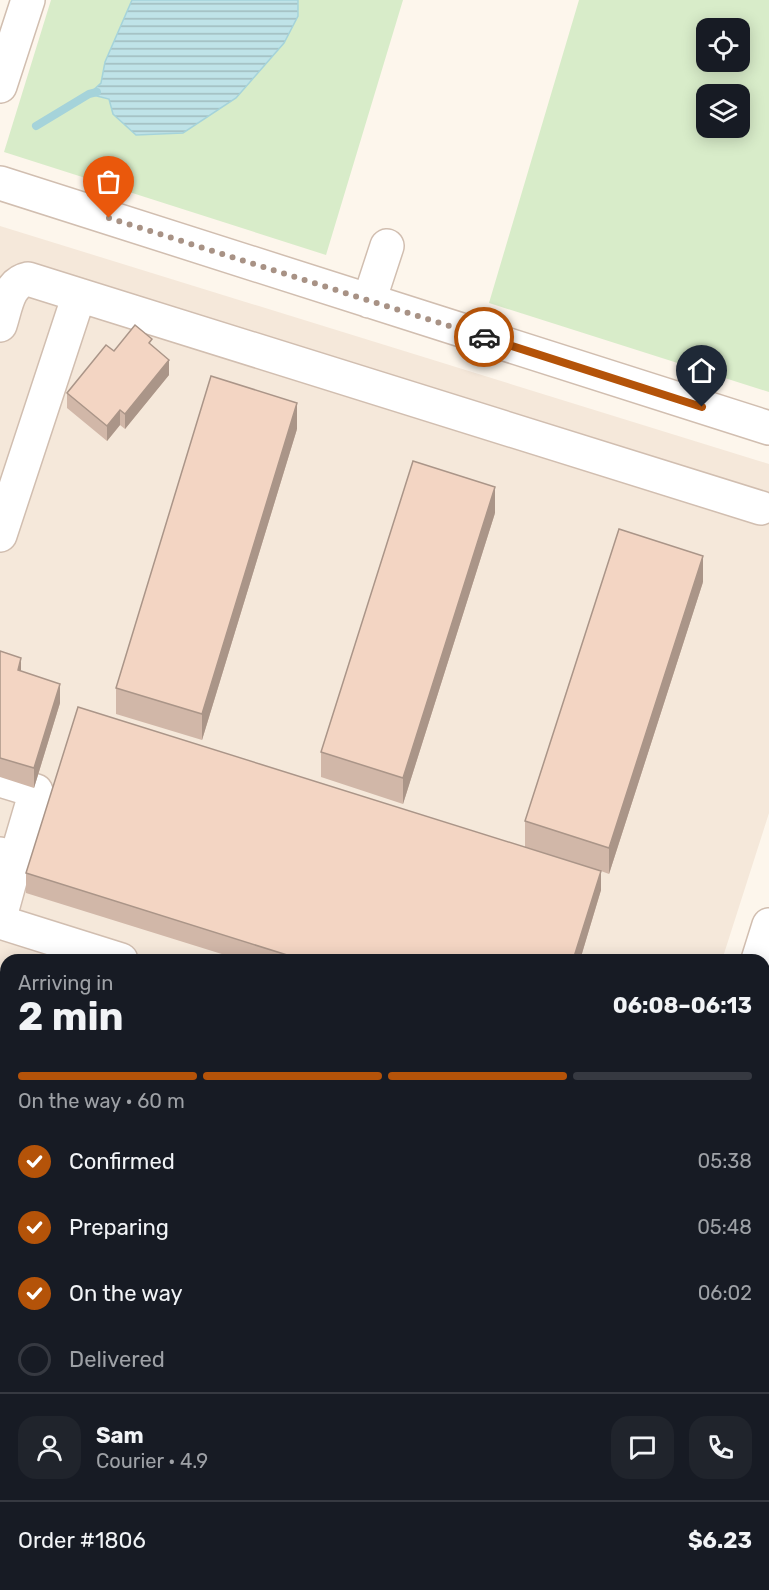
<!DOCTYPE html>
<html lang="en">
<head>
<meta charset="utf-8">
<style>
  :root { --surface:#171b24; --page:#20242c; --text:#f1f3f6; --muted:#9ea1a6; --line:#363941; --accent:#b45309 }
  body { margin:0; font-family:Rubik,sans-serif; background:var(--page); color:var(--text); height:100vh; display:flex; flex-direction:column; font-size:22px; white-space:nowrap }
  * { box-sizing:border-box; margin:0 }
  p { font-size:20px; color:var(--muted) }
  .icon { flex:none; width:33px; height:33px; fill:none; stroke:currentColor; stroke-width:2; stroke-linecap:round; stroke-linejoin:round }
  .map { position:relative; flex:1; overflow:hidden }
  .side { position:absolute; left:0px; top:954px; width:770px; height:636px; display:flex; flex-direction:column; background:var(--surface); border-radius:18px 18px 0 0; box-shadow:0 3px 15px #0003 }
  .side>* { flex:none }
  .buttons { position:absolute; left:696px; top:18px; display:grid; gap:12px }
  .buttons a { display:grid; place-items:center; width:54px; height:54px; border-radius:12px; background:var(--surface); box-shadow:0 3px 15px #0003; font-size:30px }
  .pin { position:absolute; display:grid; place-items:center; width:51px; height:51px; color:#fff; margin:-62px -26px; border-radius:50% 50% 50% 0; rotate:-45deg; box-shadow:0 0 6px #0007 }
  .pin .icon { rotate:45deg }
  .courier { position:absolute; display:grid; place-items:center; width:60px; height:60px; margin:-30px; border:4px solid #b45309; border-radius:50%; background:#fff; color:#222; box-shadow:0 2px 8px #0007 }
  .summary em { font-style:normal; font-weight:700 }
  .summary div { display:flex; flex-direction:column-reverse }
  .summary { display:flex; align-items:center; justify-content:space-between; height:102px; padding:0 18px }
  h1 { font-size:39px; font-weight:700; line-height:45px }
  .bar { display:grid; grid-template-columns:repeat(4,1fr); gap:9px 6px; align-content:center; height:72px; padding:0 18px }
  .bar i { height:8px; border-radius:4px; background:var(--line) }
  .bar .selected { background:var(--accent) }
  .bar p { grid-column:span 4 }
  .line { display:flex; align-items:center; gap:15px; padding:0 18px; border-top:2px solid var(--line) }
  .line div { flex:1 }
  .round { display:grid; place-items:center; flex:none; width:63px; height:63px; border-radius:18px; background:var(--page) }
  ol { padding:0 18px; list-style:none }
  li { display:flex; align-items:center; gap:18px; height:66px }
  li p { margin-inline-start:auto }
  li .icon { padding:6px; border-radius:50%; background:var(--accent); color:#fff; stroke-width:4 }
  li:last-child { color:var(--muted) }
  li i { width:33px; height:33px; border:3px solid var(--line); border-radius:50% }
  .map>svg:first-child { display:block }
  .residential { fill:#f5e8da }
  .green { fill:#d8ecc9; fill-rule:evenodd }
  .water { fill:url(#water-rules); stroke:#a5d3da; stroke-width:1.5 }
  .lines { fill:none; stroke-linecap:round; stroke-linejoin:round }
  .stream { stroke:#a5d3da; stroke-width:8 }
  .minor-casing { stroke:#d1beb0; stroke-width:36 }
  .minor { stroke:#fff; stroke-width:33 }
  .wall { fill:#d1b7a8 }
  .shaded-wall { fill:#aa9588 }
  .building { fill:#f3d5c3; stroke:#aa9588; stroke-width:1.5 }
  .done { stroke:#a89285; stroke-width:6; stroke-dasharray:0 10.8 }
  .route { stroke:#b45309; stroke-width:8 }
</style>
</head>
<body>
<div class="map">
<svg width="769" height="1590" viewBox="0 0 769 1590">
  <defs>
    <pattern id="water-rules" width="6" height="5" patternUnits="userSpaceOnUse" patternTransform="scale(1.5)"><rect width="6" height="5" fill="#bfe3e8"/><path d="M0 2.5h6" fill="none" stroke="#a0bbbe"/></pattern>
  </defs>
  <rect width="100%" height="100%" fill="#fdf6ec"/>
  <path class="residential" d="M0,226L769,464V813L722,960H6V1584H525L523,1590H0Z
    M769,1058V1590H604L606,1584H764V1076Z"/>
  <path class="green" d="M51,0H132L105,62L101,83L90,95L109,99L113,114L136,135L183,133L297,17L298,0H403L326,255L4,152Z
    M579,0H769V392L489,303ZM706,28H740V62H706ZM706,94H740V128H706Z"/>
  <path class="water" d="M132,0H298V16L284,43L236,98L183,133L136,135L113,114L109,99L89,94L101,83L105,62Z"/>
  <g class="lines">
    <path class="stream" d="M36,126L89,94L97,92"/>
    <defs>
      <path id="minor" d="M0,86L28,0
        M0,183L769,428
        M369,301L387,246
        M0,325C6,307 8,283 28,279L79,295
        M0,535L79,295L761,508
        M0,780L36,791L16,859
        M0,854L16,859L0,917
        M0,922L121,960
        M758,960L769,925
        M0,1074L6,1076
        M479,1590L481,1584
        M562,1590L564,1584"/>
    </defs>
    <use href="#minor" class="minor-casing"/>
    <use href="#minor" class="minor"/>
  </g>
  <path class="wall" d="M152,346L169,375L125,429L120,425L107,441L67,408V393L114,351Z
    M297,429L202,740L116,714V688Z
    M495,513L403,804L321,777V752Z
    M703,582L609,874L601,871V890L580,960H241L26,893V873L525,847V821Z
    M0,651L21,671L60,703L34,788L0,777Z"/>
  <path class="shaded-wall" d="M169,360V375L125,429V414Z
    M297,403V429L202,740V714Z
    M120,410V425L107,441V426Z
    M495,487V513L403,804V778Z
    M703,556V582L609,874V848Z
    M21,658V677L18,670Z
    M60,684V703L34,788V768Z
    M601,871V890L580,960H573Z
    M6,1281V1306L0,1326V1300Z
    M335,1584H341L339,1590H333Z"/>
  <path class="building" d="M135,325L152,339L149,343L169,360L125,414L120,410L107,426L67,393L106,345L114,351Z
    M211,376L297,403L202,714L116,688Z
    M413,461L495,487L403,778L321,752Z
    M619,529L703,556L609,848L525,821Z
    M0,651L21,658L18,670L60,684L34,768L0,758Z
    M78,707L601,871L573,960H303L26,873Z
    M0,1093L6,1095V1281L0,1300Z
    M0,1439L6,1441V1584H335L333,1590H0Z"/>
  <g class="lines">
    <path class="done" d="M109,218L484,337"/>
    <path class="route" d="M484,337L702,407"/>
  </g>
</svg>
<div class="buttons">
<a><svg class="icon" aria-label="locate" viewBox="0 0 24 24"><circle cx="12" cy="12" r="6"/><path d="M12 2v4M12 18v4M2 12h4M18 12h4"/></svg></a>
<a><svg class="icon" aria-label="layers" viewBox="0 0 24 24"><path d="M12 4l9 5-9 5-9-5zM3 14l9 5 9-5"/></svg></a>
</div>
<div class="pin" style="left:109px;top:218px;background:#ea580c"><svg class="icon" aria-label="bag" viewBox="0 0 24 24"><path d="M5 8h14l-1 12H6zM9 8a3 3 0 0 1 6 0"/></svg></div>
<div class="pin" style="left:702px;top:407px;background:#1f2937"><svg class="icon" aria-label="home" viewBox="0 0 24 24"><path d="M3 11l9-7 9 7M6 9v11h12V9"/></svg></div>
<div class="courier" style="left:484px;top:337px"><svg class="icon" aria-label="car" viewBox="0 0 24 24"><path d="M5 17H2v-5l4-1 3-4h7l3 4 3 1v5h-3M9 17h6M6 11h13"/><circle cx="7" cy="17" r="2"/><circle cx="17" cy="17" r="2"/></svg></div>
<section class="side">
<div class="summary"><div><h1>2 min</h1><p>Arriving in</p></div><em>06:08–06:13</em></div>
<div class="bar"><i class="selected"></i><i class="selected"></i><i class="selected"></i><i></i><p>On the way · 60 m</p></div>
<ol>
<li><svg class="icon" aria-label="check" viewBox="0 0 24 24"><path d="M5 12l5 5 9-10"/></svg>Confirmed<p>05:38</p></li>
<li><svg class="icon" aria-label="check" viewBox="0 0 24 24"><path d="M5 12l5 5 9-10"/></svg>Preparing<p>05:48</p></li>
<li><svg class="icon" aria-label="check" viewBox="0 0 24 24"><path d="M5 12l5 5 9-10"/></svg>On the way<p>06:02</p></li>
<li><i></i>Delivered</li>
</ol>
<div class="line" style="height:108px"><a class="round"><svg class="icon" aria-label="person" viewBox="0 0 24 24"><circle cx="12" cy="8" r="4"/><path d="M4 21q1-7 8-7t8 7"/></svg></a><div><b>Sam</b><p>Courier · 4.9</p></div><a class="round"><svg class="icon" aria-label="chat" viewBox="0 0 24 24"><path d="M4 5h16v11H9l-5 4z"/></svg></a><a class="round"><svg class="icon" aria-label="phone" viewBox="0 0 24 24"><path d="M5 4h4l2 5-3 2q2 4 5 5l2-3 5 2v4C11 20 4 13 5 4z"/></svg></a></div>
<div class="line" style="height:78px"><div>Order #1806</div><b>$6.23</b></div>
</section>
</div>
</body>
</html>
